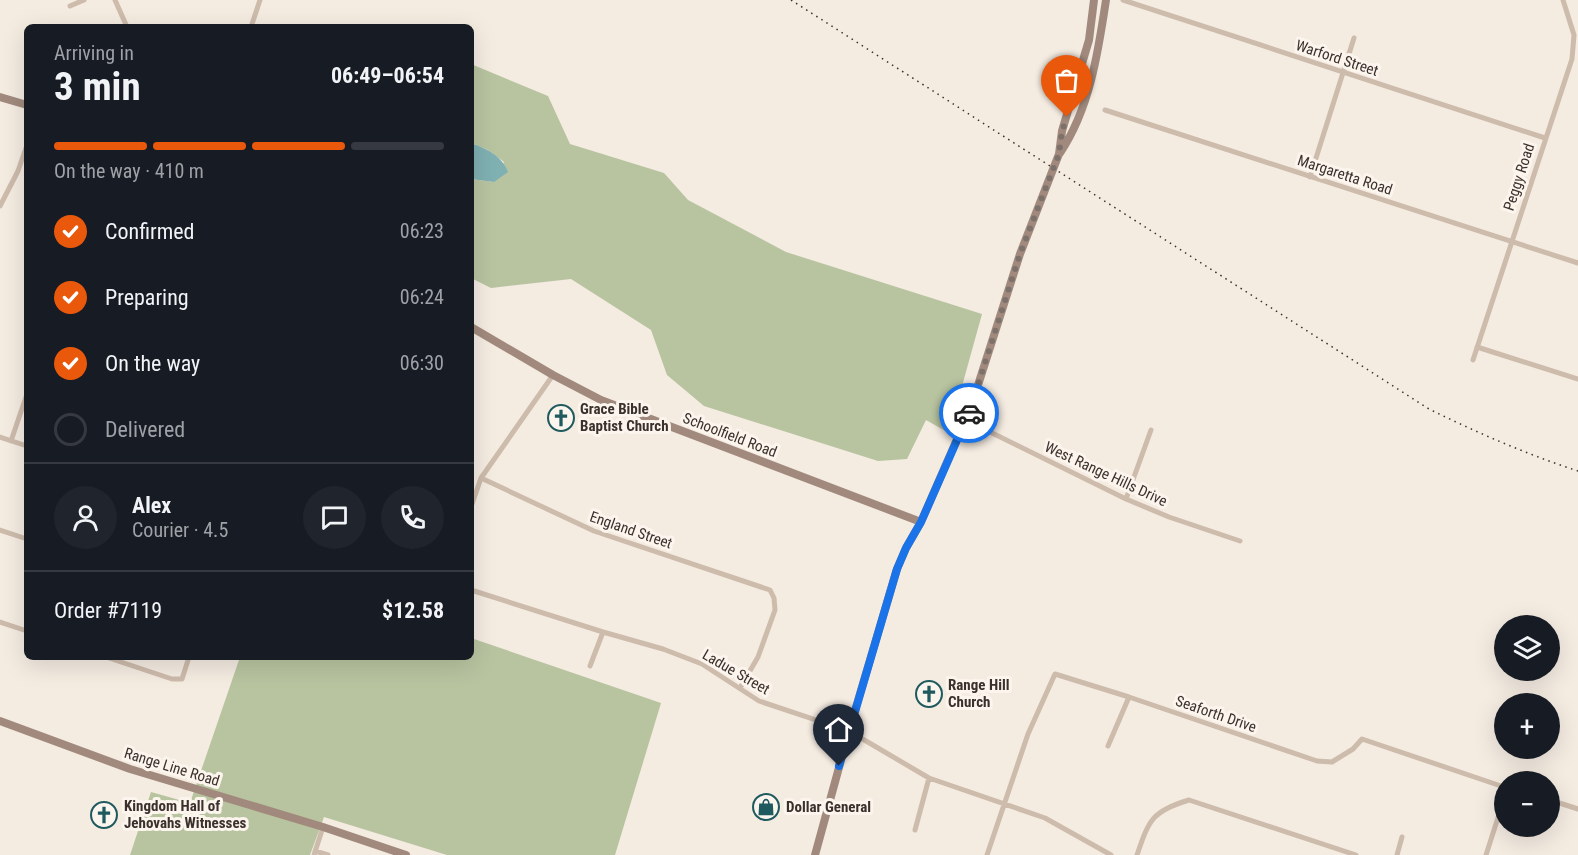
<!DOCTYPE html>
<html lang="en">
<head>
<meta charset="utf-8">
<style>
  :root { --surface:#171b24; --page:#20242c; --text:#f1f3f6; --muted:#9ea1a6; --line:#363941; --accent:#ea580c }
  body { margin:0; font-family:"Roboto Condensed",sans-serif; background:var(--page); color:var(--text); height:100vh; display:flex; flex-direction:column; font-size:22px; white-space:nowrap }
  * { box-sizing:border-box; margin:0 }
  p { font-size:20px; color:var(--muted) }
  .icon { flex:none; width:33px; height:33px; fill:none; stroke:currentColor; stroke-width:2; stroke-linecap:round; stroke-linejoin:round }
  .map { position:relative; flex:1; overflow:hidden }
  .details { position:absolute; left:24px; top:24px; width:450px; height:636px; display:flex; flex-direction:column; background:var(--surface); border-radius:9px; box-shadow:0 6px 24px #0002 }
  .details>* { flex:none }
  .buttons { position:absolute; left:1494px; top:615px; display:grid; gap:12px }
  .buttons a { display:grid; place-items:center; width:66px; height:66px; border-radius:50%; background:var(--surface); box-shadow:0 6px 24px #0002; font-size:30px }
  .pin { position:absolute; display:grid; place-items:center; width:51px; height:51px; color:#fff; margin:-62px -26px; border-radius:50% 50% 50% 0; rotate:-45deg; box-shadow:0 0 6px #0007 }
  .pin .icon { rotate:45deg }
  .courier { position:absolute; display:grid; place-items:center; width:60px; height:60px; margin:-30px; border:4px solid #1a73e8; border-radius:50%; background:#fff; color:#222; box-shadow:0 2px 8px #0007 }
  .head em { font-style:normal; font-weight:700 }
  .head div { display:flex; flex-direction:column-reverse }
  .head { display:flex; align-items:center; justify-content:space-between; height:102px; padding:0 30px }
  h1 { font-size:39px; font-weight:700; line-height:45px }
  .bar { display:grid; grid-template-columns:repeat(4,1fr); gap:9px 6px; align-content:center; height:72px; padding:0 30px }
  .bar i { height:8px; border-radius:4px; background:var(--line) }
  .bar .current { background:var(--accent) }
  .bar p { grid-column:span 4 }
  .line { display:flex; align-items:center; gap:15px; padding:0 30px; border-top:2px solid var(--line) }
  .line div { flex:1 }
  .round { display:grid; place-items:center; flex:none; width:63px; height:63px; border-radius:32px; background:var(--page) }
  ol { padding:0 30px; list-style:none }
  li { display:flex; align-items:center; gap:18px; height:66px }
  li p { margin-inline-start:auto }
  li .icon { padding:6px; border-radius:50%; background:var(--accent); color:#fff; stroke-width:4 }
  li:last-child { color:var(--muted) }
  li i { width:33px; height:33px; border:3px solid var(--line); border-radius:50% }
  .map>svg:first-child { display:block }
  .green { fill:#b8c4a0 }
  .water { fill:#7fb0b2 }
  .lines { fill:none; stroke-linecap:round; stroke-linejoin:round }
  .street { stroke:#cdbbac; stroke-width:5 }
  .secondary { stroke:#a18a7d; stroke-width:8 }
  .rail { stroke:#3b302b; stroke-width:1.5; stroke-dasharray:1.5 4.5; stroke-linecap:butt }
  .done { stroke:#7c716b; stroke-width:6; stroke-dasharray:0 10.8 }
  .route { stroke:#1a73e8; stroke-width:8 }
  .labels { text-anchor:middle; dominant-baseline:central; stroke-width:6; stroke-linejoin:round; paint-order:stroke }
  .street-label { font-size:15px; fill:#3b302b; stroke:#fbf5ee }
  .poi-label { font-size:15px; font-weight:bold; fill:#3b302b; stroke:#fbf5ee; text-anchor:start }
</style>
</head>
<body>
<div class="map">
<svg width="1578" height="855" viewBox="0 0 1578 855">
  <rect width="100%" height="100%" fill="#f4ebe1"/>
  <path class="green" d="M471,64L548,96L570,144L664,173L688,200L786,252L982,314L949,433L926,420L907,459L878,461L704,406L667,375L651,330L571,279L491,288L471,278V179L494,182L504,162L488,150L471,143Z
    M471,638L661,703L615,855H447L324,817L310,855H130L151,792L190,803L240,657H471Z"/>
  <path class="water" d="M471,143C487,149 501,155 508,172L494,182L471,179Z"/>
  <g class="lines">
    <path class="street" d="M115,0L127,27
      M1123,0L1545,138
      M70,6L84,0
      M251,27L260,0
      M1105,110L1578,263
      M1310,177L1354,38
      M0,206L18,171L27,145
      M1477,347L1578,379
      M1473,360L1572,59L1574,35L1563,0
      M965,422L982,428L1126,499L1169,517L1240,541
      M0,437L27,446
      M11,441L27,394
      M481,478L594,531L770,590L774,598L775,610L758,657L740,688
      M1126,499L1151,430
      M471,507L481,478L553,375
      M0,530L27,539
      M471,590L603,632L663,649L702,664L759,701L849,731L929,778L1045,818L1111,855
      M0,622L27,631
      M106,657L172,679H182L189,657
      M590,666L603,632
      M1108,746L1129,697
      M1550,800L1578,809
      M915,830L929,778
      M315,851L328,855
      M314,855L323,827
      M987,855L1028,734L1055,674L1129,697L1317,761L1332,762L1353,749L1362,739L1504,787
      M1137,855C1149,820 1152,811 1189,800L1356,855
      M1397,855L1402,837
      M1486,855L1504,799"/>
    <path class="secondary" d="M0,97L27,105
      M1060,153C1090,108 1098,53 1106,0
      M471,327L553,375L601,400L921,522
      M0,721L130,769L323,827L406,855
      M815,855L849,731L897,569L906,548L921,522L971,407L1020,254L1059,154L1062,131L1089,40L1094,0"/>
    <path class="rail" d="M791,0L1429,409C1478,433 1526,454 1578,471"/>
  </g>
  <g class="lines">
    <path class="done" d="M969,413L1020,254L1059,154L1062,131L1067,117"/>
    <path class="route" d="M839,766L897,569L906,548L921,522L969,413"/>
  </g>
  <defs>
    <symbol id="church-ring" viewBox="-11 -11 22 22"><circle r="9.5" fill="#fbf5ee" stroke="#1f5a5e" stroke-width="1.5"/><path d="M-1.2-6h2.4v3.5h3.3v2.4h-3.3V6h-2.4V-.1h-3.3v-2.4h3.3Z" fill="#1f5a5e"/></symbol>
    <symbol id="shop-ring" viewBox="-11 -11 22 22"><circle r="9.5" fill="#fbf5ee" stroke="#1f5a5e" stroke-width="1.5"/><path d="M-5-2.5h2.3a2.7 3.5 0 0 1 5.4 0H5L5.5 6h-11ZM-1.5-2.5h3a1.5 2.3 0 0 0-3 0Z" fill="#1f5a5e"/></symbol>
  </defs>
  <g fill-rule="evenodd">
    <use href="#church-ring" x="546" y="403" width="30" height="30"/>
    <use href="#church-ring" x="914" y="679" width="30" height="30"/>
    <use href="#shop-ring" x="751" y="792" width="30" height="30"/>
    <use href="#church-ring" x="89" y="800" width="30" height="30"/>
  </g>
  <g class="labels">
    <g class="street-label">
      <text transform="translate(1337 58) rotate(18)">Warford Street</text>
      <text transform="translate(1345 175) rotate(18)">Margaretta Road</text>
      <text transform="translate(1519 177) rotate(-72)">Peggy Road</text>
      <text transform="translate(730 435) rotate(21)">Schoolfield Road</text>
      <text transform="translate(1106 474) rotate(25)">West Range Hills Drive</text>
      <text transform="translate(631 530) rotate(19)">England Street</text>
      <text transform="translate(736 672) rotate(30)">Ladue Street</text>
      <text transform="translate(1216 714) rotate(19)">Seaforth Drive</text>
      <text transform="translate(172 767) rotate(17)">Range Line Road</text>
    </g>
    <g class="poi-label">
      <text x="580" y="409">Grace Bible<tspan x="580" dy="17">Baptist Church</tspan></text>
      <text x="948" y="685">Range Hill<tspan x="948" dy="17">Church</tspan></text>
      <text x="124" y="806">Kingdom Hall of<tspan x="124" dy="17">Jehovahs Witnesses</tspan></text>
      <text x="786" y="807">Dollar General</text>
    </g>
  </g>
</svg>
<div class="buttons">
<a><svg class="icon" aria-label="layers" viewBox="0 0 24 24"><path d="M12 4l9 5-9 5-9-5zM3 14l9 5 9-5"/></svg></a>
<a>+</a>
<a>−</a>
</div>
<div class="pin" style="left:1067px;top:117px;background:#ea580c"><svg class="icon" aria-label="bag" viewBox="0 0 24 24"><path d="M5 8h14l-1 12H6zM9 8a3 3 0 0 1 6 0"/></svg></div>
<div class="pin" style="left:839px;top:766px;background:#1f2937"><svg class="icon" aria-label="home" viewBox="0 0 24 24"><path d="M3 11l9-7 9 7M6 9v11h12V9"/></svg></div>
<div class="courier" style="left:969px;top:413px"><svg class="icon" aria-label="car" viewBox="0 0 24 24"><path d="M5 17H2v-5l4-1 3-4h7l3 4 3 1v5h-3M9 17h6M6 11h13"/><circle cx="7" cy="17" r="2"/><circle cx="17" cy="17" r="2"/></svg></div>
<section class="details">
<div class="head"><div><h1>3 min</h1><p>Arriving in</p></div><em>06:49–06:54</em></div>
<div class="bar"><i class="current"></i><i class="current"></i><i class="current"></i><i></i><p>On the way · 410 m</p></div>
<ol>
<li><svg class="icon" aria-label="check" viewBox="0 0 24 24"><path d="M5 12l5 5 9-10"/></svg>Confirmed<p>06:23</p></li>
<li><svg class="icon" aria-label="check" viewBox="0 0 24 24"><path d="M5 12l5 5 9-10"/></svg>Preparing<p>06:24</p></li>
<li><svg class="icon" aria-label="check" viewBox="0 0 24 24"><path d="M5 12l5 5 9-10"/></svg>On the way<p>06:30</p></li>
<li><i></i>Delivered</li>
</ol>
<div class="line" style="height:108px"><a class="round"><svg class="icon" aria-label="person" viewBox="0 0 24 24"><circle cx="12" cy="8" r="4"/><path d="M4 21q1-7 8-7t8 7"/></svg></a><div><b>Alex</b><p>Courier · 4.5</p></div><a class="round"><svg class="icon" aria-label="chat" viewBox="0 0 24 24"><path d="M4 5h16v11H9l-5 4z"/></svg></a><a class="round"><svg class="icon" aria-label="phone" viewBox="0 0 24 24"><path d="M5 4h4l2 5-3 2q2 4 5 5l2-3 5 2v4C11 20 4 13 5 4z"/></svg></a></div>
<div class="line" style="height:78px"><div>Order #7119</div><b>$12.58</b></div>
</section>
</div>
</body>
</html>
